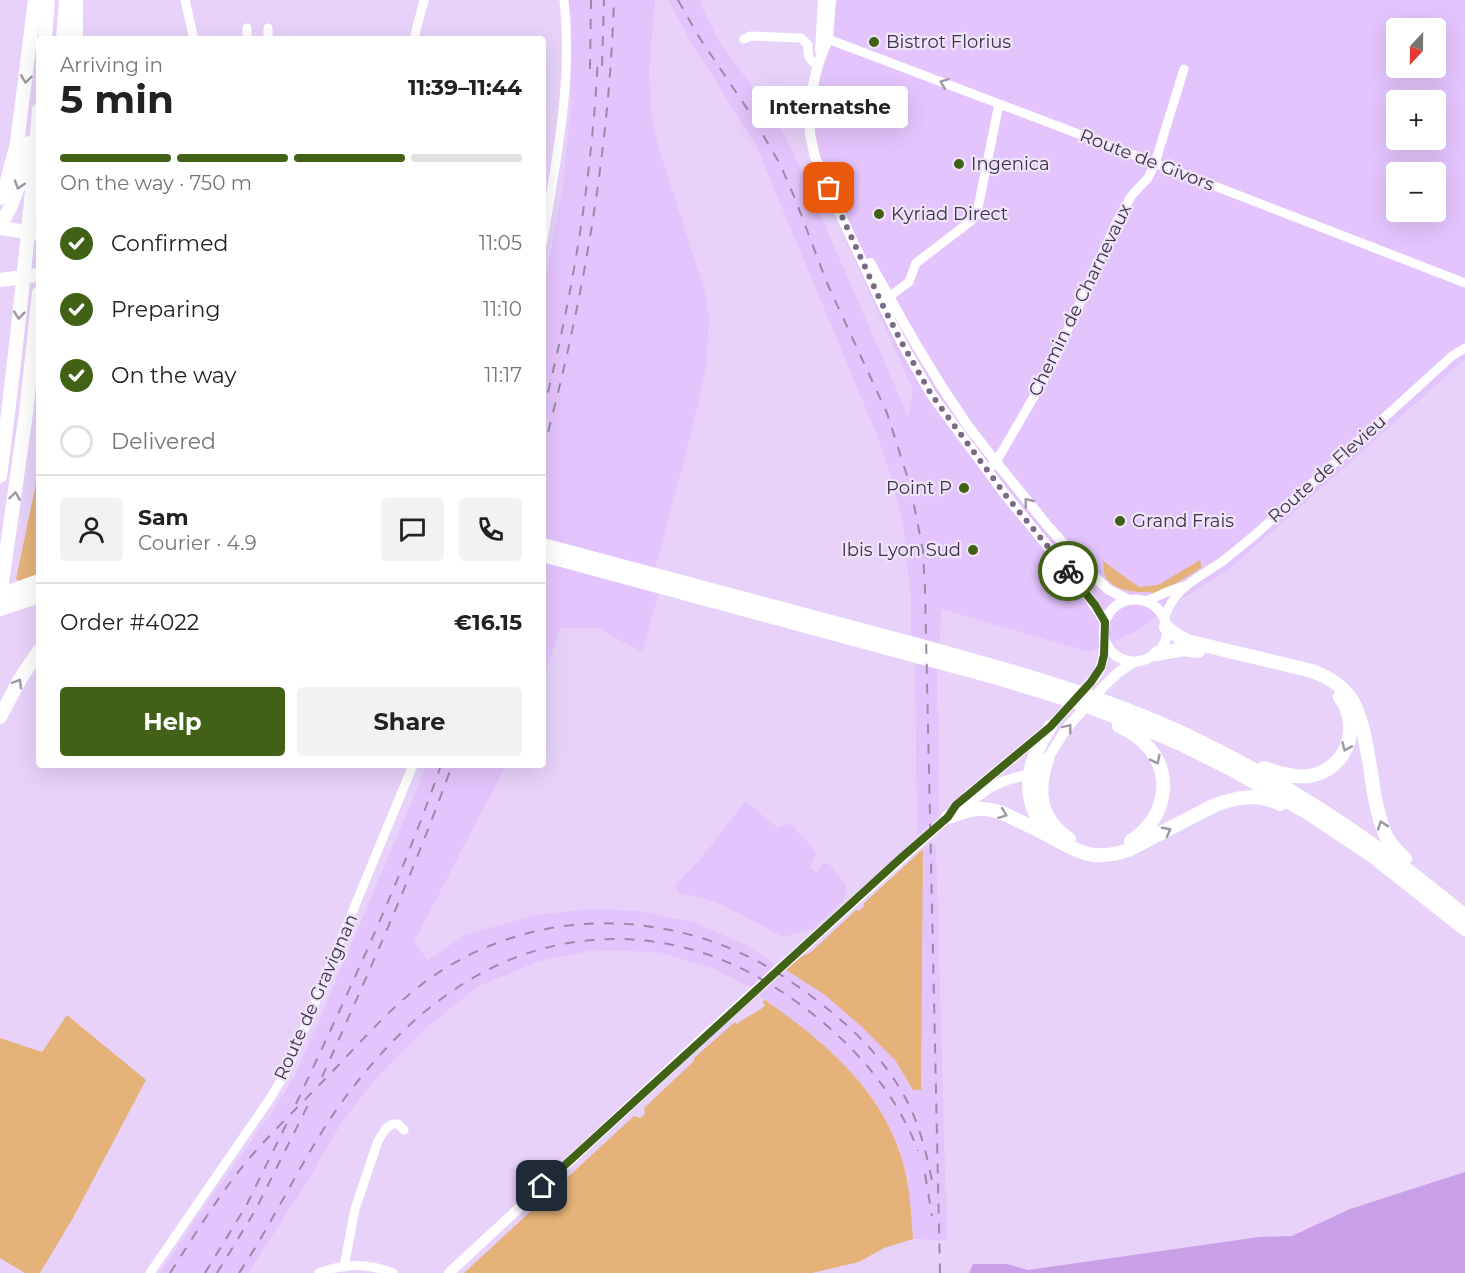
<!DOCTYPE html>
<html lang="en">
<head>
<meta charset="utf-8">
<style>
  :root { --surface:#fff; --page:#f2f2f2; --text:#222; --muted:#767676; --line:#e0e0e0; --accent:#416116 }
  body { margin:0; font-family:Montserrat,sans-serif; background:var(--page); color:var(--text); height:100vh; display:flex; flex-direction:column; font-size:22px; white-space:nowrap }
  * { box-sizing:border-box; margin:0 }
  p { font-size:20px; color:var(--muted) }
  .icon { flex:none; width:33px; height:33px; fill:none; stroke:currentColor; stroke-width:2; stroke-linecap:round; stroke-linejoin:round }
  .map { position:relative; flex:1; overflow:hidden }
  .sheet { position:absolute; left:36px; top:36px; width:510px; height:732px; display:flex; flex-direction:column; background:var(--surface); border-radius:6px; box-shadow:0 6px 24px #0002 }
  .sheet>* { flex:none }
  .needle { width:39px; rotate:202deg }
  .buttons { position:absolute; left:1386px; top:18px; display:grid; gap:12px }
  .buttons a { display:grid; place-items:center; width:60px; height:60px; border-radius:6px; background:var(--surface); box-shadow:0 6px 24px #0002; font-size:30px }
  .pin { position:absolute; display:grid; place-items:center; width:51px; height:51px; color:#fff; margin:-26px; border-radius:12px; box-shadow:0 3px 9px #0006 }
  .courier { position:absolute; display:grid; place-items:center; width:60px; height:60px; margin:-30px; border:4px solid #416116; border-radius:50%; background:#fff; color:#222; box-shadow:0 2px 8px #0007 }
  .bubble { position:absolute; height:42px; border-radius:6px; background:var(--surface); box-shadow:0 6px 24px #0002; font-size:20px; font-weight:700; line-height:42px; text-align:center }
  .overview em { font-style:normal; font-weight:700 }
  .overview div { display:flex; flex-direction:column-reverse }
  .overview { display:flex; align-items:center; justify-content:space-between; height:102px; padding:0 24px }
  h1 { font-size:39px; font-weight:700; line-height:45px }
  .bar { display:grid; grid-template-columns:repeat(4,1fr); gap:9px 6px; align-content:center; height:72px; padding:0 24px }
  .bar i { height:8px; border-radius:4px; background:var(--line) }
  .bar .on { background:var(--accent) }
  .bar p { grid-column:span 4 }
  .line { display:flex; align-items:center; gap:15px; padding:0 24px; border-top:2px solid var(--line) }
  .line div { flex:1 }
  .round { display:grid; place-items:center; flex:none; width:63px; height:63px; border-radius:6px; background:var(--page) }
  ol { padding:0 24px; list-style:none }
  li { display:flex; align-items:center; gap:18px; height:66px }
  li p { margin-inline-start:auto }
  li .icon { padding:6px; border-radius:50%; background:var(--accent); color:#fff; stroke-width:4 }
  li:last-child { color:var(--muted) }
  li i { width:33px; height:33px; border:3px solid var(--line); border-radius:50% }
  .cta { display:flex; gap:12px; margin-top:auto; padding:12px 24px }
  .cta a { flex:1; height:69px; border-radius:6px; background:var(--accent); color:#fff; font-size:24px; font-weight:700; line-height:69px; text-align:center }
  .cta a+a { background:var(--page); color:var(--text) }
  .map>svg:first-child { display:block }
  .built { fill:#e4c4fd; fill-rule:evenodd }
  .green { fill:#e5b37a }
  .water { fill:#c9a0e7 }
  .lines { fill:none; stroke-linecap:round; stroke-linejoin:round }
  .minor { stroke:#fff; stroke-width:9 }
  .major { stroke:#fff; stroke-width:10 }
  .highway { stroke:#fff; stroke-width:14 }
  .rail { stroke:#9a89a8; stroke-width:2; stroke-dasharray:10 10; stroke-linecap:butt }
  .oneway { stroke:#9e98a2 }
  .done { stroke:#7a6a85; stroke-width:6; stroke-dasharray:0 10.8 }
  .route { stroke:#416116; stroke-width:8 }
  .poi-dot { fill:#416116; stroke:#efe4f9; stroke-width:2 }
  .labels { text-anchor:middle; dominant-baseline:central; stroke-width:4.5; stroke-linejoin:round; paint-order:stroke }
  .poi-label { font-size:18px; fill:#3e3246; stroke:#efe4f9; text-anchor:start }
  .street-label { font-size:18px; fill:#3e3246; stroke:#efe4f9 }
</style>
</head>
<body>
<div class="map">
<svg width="1465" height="1273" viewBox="0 0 1465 1273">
  <rect width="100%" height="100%" fill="#e8d2fa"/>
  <path class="built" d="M568,0H655L649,73L651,111L658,146L705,292L709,319L706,366L693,426L655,569L543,539V293L563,186L571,102V18Z
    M668,0H700L704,11L720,43L772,114L792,149L908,416L913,390L813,167L808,117L831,46L834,19L833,0H1465V359L1326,484L1228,570L1175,603L1135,632L1089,652L941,609L940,643L911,636V598L903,524L892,480L876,433L755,143L692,44ZM1396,28H1436V68H1396ZM1396,100H1436V140H1396ZM1396,172H1436V212H1396Z
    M543,561L659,592L642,652L597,628H560L543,678Z
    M915,664L937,669L939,817L917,835Z
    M426,765H506L414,942L428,960L465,935L536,915L590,909L639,911L693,922L746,945L775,964L752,988L712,968L658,952L594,950L539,961L477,987L426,1028L372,1083L340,1125L302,1190L248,1273H160L207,1203L272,1112L293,1079L318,1023L419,784Z
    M745,801L778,828L785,824L793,826L816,852V855L809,867L817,872L822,864H829L846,885V893L843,901L813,929L783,937L723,905L701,898L678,893L675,885L703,856Z
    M936,844L947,1241L919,1239H913L908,1186L901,1153L887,1121L870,1094L845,1066L820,1042L792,1019L759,995L786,970L825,995L863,1028L895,1060L912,1090H920L923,849Z"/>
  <path class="green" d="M39,469V573L20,581L16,579Z
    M1200,560L1201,564V568L1162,592L1152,595L1151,592C1137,593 1112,591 1105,576C1103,571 1104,566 1103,561L1139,587L1158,585Z
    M923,849L921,1090H913L895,1060L863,1028L825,995L786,970L801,957L811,952L856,910L859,911L864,906L863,904Z
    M765,1000C821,1039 878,1086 900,1153C910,1181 911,1211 913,1239L884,1248L859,1262L812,1273H464L634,1116L640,1118L645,1114L644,1108L694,1061V1058L735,1022L737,1024C746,1016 757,1014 765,1005L762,1002Z
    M67,1015L146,1080L73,1218L40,1273H25L0,1258V1038L42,1052Z"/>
  <path class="water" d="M1465,1172V1273H969L973,1264H1007L1028,1270L1259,1237L1292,1236L1350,1209Z"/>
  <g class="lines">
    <path class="minor" d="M185,0L194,39
      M247,39V28
      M268,39V28
      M414,39L424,0
      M744,39L751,36L801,38L808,45C808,55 808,61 818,64
      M828,39L1155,163L1465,283
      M543,240C556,161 573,81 564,0
      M885,300L909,282L916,263L971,221L977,213L999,104
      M988,470L996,462L1050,369L1117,221L1132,195L1148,178L1155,163L1184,69
      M1146,601C1159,596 1171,589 1185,586
      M1164,619C1173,588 1198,578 1223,561C1234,552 1245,543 1256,534L1452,356L1465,348
      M344,1267L355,1209L378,1141L386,1128L393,1124H398L404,1130
      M150,1273L271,1097L288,1068L413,765
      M319,1273C344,1263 368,1263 393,1273"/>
    <path class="major" d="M831,0L828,39L818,64L814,81L809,109L810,134L815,157L835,203L881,302L902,343L931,394L1004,493L1086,593L1105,622
      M820,51L823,0
      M870,263L914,341L942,387L968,426L996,462L1047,525L1087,570L1109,590L1129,600
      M967,796L1050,727L1097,675C1103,664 1105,652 1104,639C1104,631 1103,624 1107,617C1118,594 1151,594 1163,616C1184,655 1119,684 1104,638
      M449,1273L708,1033L948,817L963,808L989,788L1007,780L1026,775L1047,760L1066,729L1104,686L1119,672L1134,662"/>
    <path class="highway" d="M45,39L48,0
      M63,39L66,0
      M76,39V0
      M0,198L7,182L17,143L35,0
      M0,225C17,200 23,172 29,143
      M0,228L39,234
      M0,280L39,275
      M0,476C16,354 29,233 39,110
      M543,545C662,577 781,608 899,640C998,667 1097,693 1191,737C1291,785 1380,845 1465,916
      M543,555L998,678L1079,703L1137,725L1181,744L1233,770L1308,813L1374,857L1465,929
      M0,595L39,581
      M0,597L26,413L39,293
      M0,609L39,596
      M1166,627L1179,637L1187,641L1312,671C1350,685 1359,706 1366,744C1369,760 1372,777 1374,794C1377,808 1380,824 1387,838C1392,846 1398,852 1405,859
      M1156,654L1184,649L1198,651
      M0,717L20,679L39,651
      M1119,726C1130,731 1141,738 1149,748C1175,778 1163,822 1131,841
      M1047,760C1036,791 1040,820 1069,839
      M1264,768C1278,773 1294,778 1309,776C1347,770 1362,727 1340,697
      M948,817C958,814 969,809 979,809C992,808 1004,813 1015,819C1028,825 1041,831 1053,838C1081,854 1096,861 1128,850L1215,805C1237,797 1258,793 1280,804
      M1048,832C1018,798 1027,762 1050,727"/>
    <path class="rail" d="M678,0L699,37L750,113L780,164L796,201L827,283L887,413L910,485L923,551L925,589L940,1273
      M602,66L604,0
      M590,69L591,0
      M543,412C573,295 592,177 598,57
      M543,451C583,303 609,153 614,0
      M322,1077C368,974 414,872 452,765
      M296,1104C348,993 401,881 441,765
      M925,1174L932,1216
      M170,1273C196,1233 221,1191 253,1154C277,1127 303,1102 328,1076C361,1042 391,1006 429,979C538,902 682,907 790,981C838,1014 884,1053 910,1107C921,1131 927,1156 932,1181
      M205,1273L246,1206L287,1123
      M217,1273L255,1211L311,1099
      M239,1273C278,1215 305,1151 347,1095C376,1057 409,1021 448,994C540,928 655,921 754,975C824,1014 890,1075 918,1151"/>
  </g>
  <defs><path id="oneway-chevron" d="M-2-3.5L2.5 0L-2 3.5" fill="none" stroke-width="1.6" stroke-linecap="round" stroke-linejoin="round" transform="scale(1.5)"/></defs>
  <g class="oneway">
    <use href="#oneway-chevron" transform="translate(26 79) rotate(98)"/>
    <use href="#oneway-chevron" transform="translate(944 83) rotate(-159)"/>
    <use href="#oneway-chevron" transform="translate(19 185) rotate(108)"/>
    <use href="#oneway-chevron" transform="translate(19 315) rotate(96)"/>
    <use href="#oneway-chevron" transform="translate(15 496) rotate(-82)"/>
    <use href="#oneway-chevron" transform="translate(1028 502) rotate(-129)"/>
    <use href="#oneway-chevron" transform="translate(18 683) rotate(-59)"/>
    <use href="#oneway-chevron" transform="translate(1068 728) rotate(-52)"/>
    <use href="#oneway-chevron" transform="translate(1346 747) rotate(114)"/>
    <use href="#oneway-chevron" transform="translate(1156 760) rotate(64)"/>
    <use href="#oneway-chevron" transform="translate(1003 814) rotate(21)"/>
    <use href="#oneway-chevron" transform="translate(1382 825) rotate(-109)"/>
    <use href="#oneway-chevron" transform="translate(1167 831) rotate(-28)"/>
  </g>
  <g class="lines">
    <path class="done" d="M829,188L881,302L902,343L931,394L1007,497L1068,571"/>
    <path class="route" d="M542,1186L902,857L948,817L956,805L1050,727L1091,682L1101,667L1104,655L1105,622L1095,605L1068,571"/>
  </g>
  <g class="poi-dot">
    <circle cx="874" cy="42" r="6"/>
    <circle cx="959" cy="164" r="6"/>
    <circle cx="879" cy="214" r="6"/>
    <circle cx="964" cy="488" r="6"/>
    <circle cx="1120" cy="521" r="6"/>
    <circle cx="973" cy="550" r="6"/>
  </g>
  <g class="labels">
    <g class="poi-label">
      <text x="886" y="42">Bistrot Florius</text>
      <text x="971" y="164">Ingenica</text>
      <text x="891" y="214">Kyriad Direct</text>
      <text x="952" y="488" text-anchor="end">Point P</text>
      <text x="1132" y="521">Grand Frais</text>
      <text x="961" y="550" text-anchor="end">Ibis Lyon Sud</text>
    </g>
    <g class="street-label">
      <text transform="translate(1147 160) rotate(21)">Route de Givors</text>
      <text transform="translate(1080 300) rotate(-64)">Chemin de Charnevaux</text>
      <text transform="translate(1327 469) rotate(-42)">Route de Flevieu</text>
      <text transform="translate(316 997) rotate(-66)">Route de Gravignan</text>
    </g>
  </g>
</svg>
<div class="buttons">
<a><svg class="needle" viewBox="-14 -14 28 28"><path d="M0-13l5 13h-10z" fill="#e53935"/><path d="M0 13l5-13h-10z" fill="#767676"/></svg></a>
<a>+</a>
<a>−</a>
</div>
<div class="pin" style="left:829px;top:188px;background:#ea580c"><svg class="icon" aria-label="bag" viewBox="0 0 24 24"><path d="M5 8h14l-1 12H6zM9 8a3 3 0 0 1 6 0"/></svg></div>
<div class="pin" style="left:542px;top:1186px;background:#1f2937"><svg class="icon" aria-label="home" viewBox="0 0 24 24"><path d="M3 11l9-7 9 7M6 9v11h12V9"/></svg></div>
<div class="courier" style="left:1068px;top:571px"><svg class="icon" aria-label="bike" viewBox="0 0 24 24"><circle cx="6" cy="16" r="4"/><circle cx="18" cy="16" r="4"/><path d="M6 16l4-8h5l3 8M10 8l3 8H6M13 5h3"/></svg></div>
<div class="bubble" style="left:752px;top:86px;width:156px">Internatshe</div>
<section class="sheet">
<div class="overview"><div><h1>5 min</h1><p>Arriving in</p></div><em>11:39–11:44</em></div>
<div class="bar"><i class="on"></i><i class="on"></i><i class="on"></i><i></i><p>On the way · 750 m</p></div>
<ol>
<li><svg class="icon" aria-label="check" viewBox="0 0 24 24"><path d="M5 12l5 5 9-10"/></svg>Confirmed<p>11:05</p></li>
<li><svg class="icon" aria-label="check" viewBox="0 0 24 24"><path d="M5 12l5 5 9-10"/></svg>Preparing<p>11:10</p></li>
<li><svg class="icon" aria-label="check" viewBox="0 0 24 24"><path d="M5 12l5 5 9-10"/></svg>On the way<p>11:17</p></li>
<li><i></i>Delivered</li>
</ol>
<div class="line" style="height:108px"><a class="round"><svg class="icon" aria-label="person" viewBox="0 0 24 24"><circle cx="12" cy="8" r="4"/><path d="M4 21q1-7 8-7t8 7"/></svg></a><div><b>Sam</b><p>Courier · 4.9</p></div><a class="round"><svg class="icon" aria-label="chat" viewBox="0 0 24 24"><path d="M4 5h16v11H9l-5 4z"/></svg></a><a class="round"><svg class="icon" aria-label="phone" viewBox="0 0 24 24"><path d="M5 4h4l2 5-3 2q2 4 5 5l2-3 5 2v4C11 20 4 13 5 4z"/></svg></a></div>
<div class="line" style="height:78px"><div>Order #4022</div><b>€16.15</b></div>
<div class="cta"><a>Help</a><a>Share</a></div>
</section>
</div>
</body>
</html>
